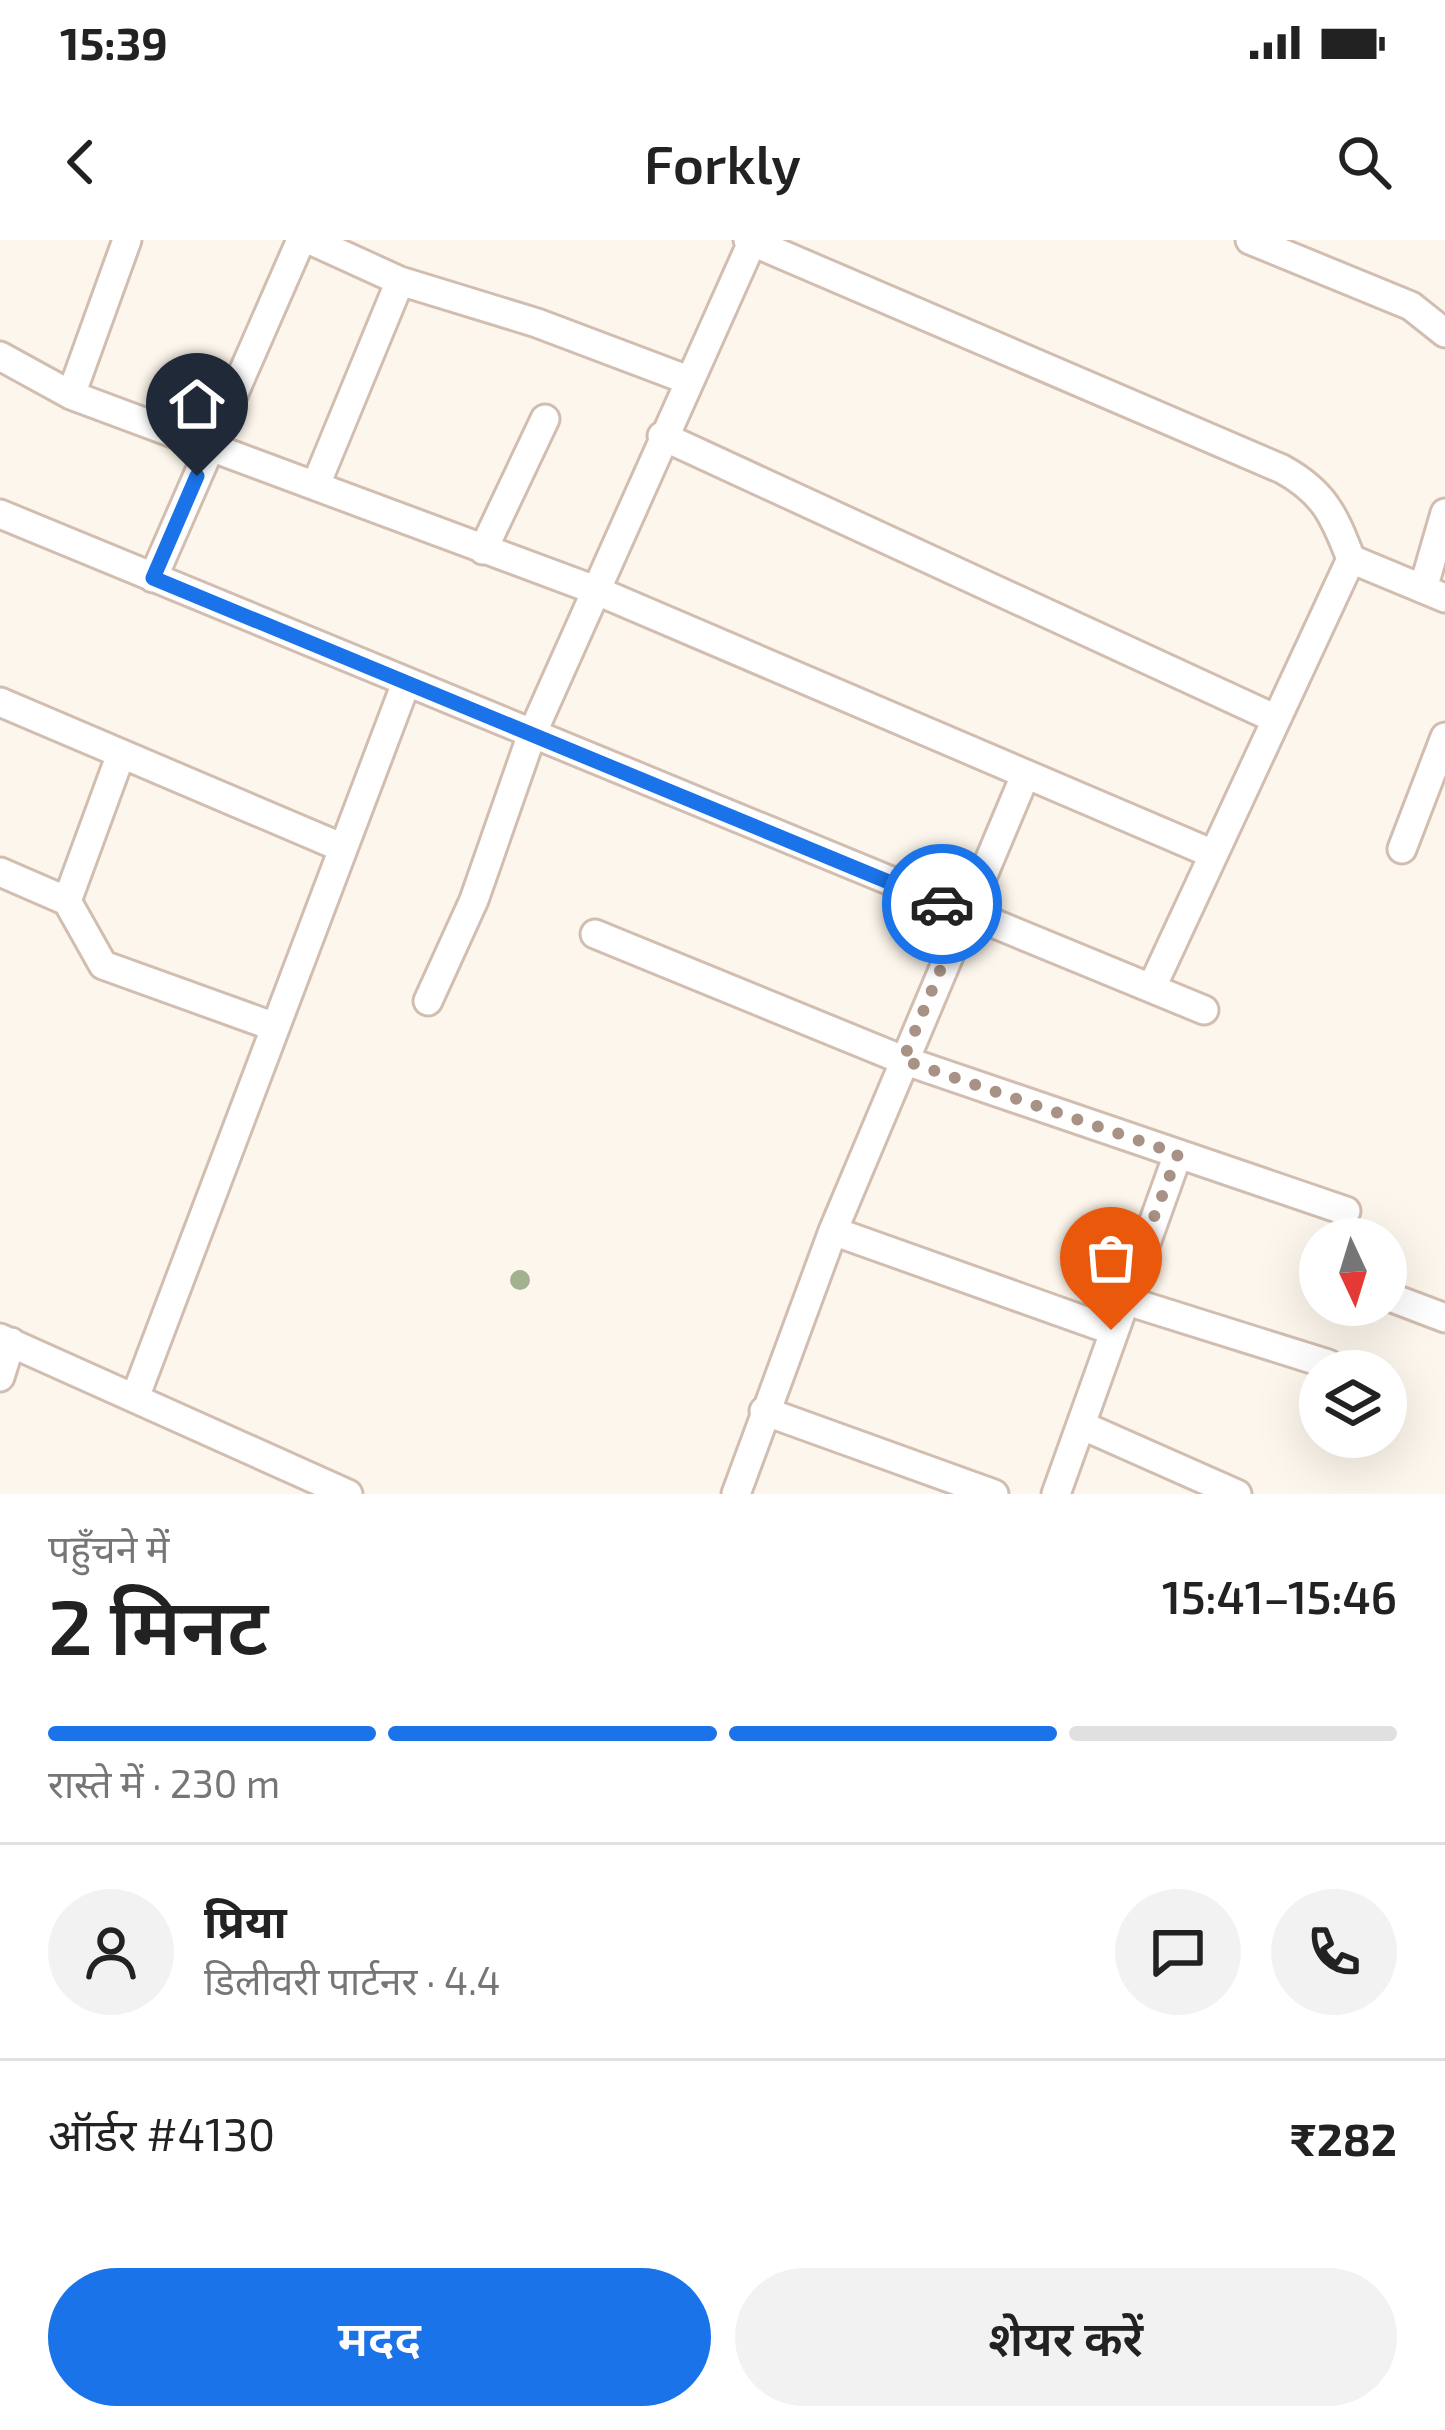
<!DOCTYPE html>
<html lang="hi">
<head>
<meta charset="utf-8">
<style>
  :root { --surface:#fff; --page:#f2f2f2; --text:#222; --muted:#767676; --line:#e0e0e0; --accent:#1a73e8 }
  body { margin:0; font-family:"Exo 2","Noto Sans Devanagari",sans-serif; background:var(--page); color:var(--text); height:100vh; display:flex; flex-direction:column; font-size:45px; white-space:nowrap }
  * { box-sizing:border-box; margin:0 }
  p { font-size:39px; color:var(--muted) }
  .icon { flex:none; width:66px; height:66px; fill:none; stroke:currentColor; stroke-width:2; stroke-linecap:round; stroke-linejoin:round }
  .map { position:relative; height:1254px; overflow:hidden }
  .drawer { display:flex; flex-direction:column; background:var(--surface); flex:1 }
  .drawer>* { flex:none }
  .needle { width:78px; rotate:176deg }
  .tools { position:absolute; left:1299px; top:978px; display:grid; gap:24px }
  .tools a { display:grid; place-items:center; width:108px; height:108px; border-radius:50%; background:var(--surface); box-shadow:0 12px 48px #0002; font-size:60px }
  .pin { position:absolute; display:grid; place-items:center; width:102px; height:102px; color:#fff; margin:-123px -51px; border-radius:50% 50% 50% 0; rotate:-45deg; box-shadow:0 0 12px #0007 }
  .pin .icon { rotate:45deg }
  .courier { position:absolute; display:grid; place-items:center; width:120px; height:120px; margin:-60px; border:9px solid #1a73e8; border-radius:50%; background:#fff; color:#222; box-shadow:0 3px 15px #0007 }
  .headline em { font-style:normal; font-weight:600 }
  .headline div { display:flex; flex-direction:column-reverse }
  .headline { display:flex; align-items:center; justify-content:space-between; height:204px; padding:0 48px }
  h1 { font-size:78px; font-weight:600; line-height:90px }
  .bar { display:grid; grid-template-columns:repeat(4,1fr); gap:18px 12px; align-content:center; height:144px; padding:0 48px }
  .bar i { height:15px; border-radius:9px; background:var(--line) }
  .bar .selected { background:var(--accent) }
  .bar p { grid-column:span 4 }
  .line { display:flex; align-items:center; gap:30px; padding:0 48px; border-top:3px solid var(--line) }
  .line div { flex:1 }
  .round { display:grid; place-items:center; flex:none; width:126px; height:126px; border-radius:63px; background:var(--page) }
  .cta { display:flex; gap:24px; margin-top:auto; padding:24px 48px }
  .cta a { flex:1; height:138px; border-radius:72px; background:var(--accent); color:#fff; font-size:48px; font-weight:600; line-height:138px; text-align:center }
  .cta a+a { background:var(--page); color:var(--text) }
  .status { display:flex; justify-content:space-between; align-items:center; height:84px; padding:0 60px; background:var(--surface); direction:ltr }
  .status svg { height:33px; fill:currentColor }
  header { display:flex; justify-content:space-between; align-items:center; height:156px; padding:0 48px; background:var(--surface); font-size:54px; font-weight:600 }
  .map>svg:first-child { display:block }
  .lines { fill:none; stroke-linecap:round; stroke-linejoin:round }
  .minor-casing { stroke:#d1beb0; stroke-width:33 }
  .minor { stroke:#fff; stroke-width:27 }
  .tree { fill:#a0b28e }
  .done { stroke:#a89285; stroke-width:12; stroke-dasharray:0 21.6 }
  .route { stroke:#1a73e8; stroke-width:15 }
</style>
</head>
<body>
<div class="status"><b>15:39</b><svg viewBox="0 0 49 12"><path d="M0 12V9h3v3zM5 12V6h3v6zM10 12V3h3v9zM15 12V0h3v12zM26 1h20v11H26zM47 4h2v5h-2z"/></svg></div>
<header><svg class="icon" aria-label="back" viewBox="0 0 24 24"><path d="M15 5l-7 7 7 7"/></svg>Forkly<svg class="icon" aria-label="search" viewBox="0 0 24 24"><circle cx="10" cy="10" r="6"/><path d="M15 15l6 6"/></svg></header>
<div class="map">
<svg width="1445" height="1254" viewBox="0 0 1445 1254">
  <rect width="100%" height="100%" fill="#fdf6ec"/>
  <g class="lines">
    <defs>
      <path id="minor" d="M310,0L400,41
        M748,0L1282,229C1324,252 1334,275 1351,319
        M1250,0L1411,66L1445,93
        M0,116L71,155L595,350L1213,614
        M71,155L127,0
        M662,196L1276,479
        M317,242L400,41L537,83L688,140
        M0,274L1204,770
        M483,310L545,179
        M153,338L301,0
        M1423,349L1445,273
        M0,462L343,608
        M1402,609L1445,497
        M0,632L67,661L103,725L275,787
        M67,661L121,514
        M595,694L903,820L1346,971
        M1152,747L1351,319L1445,358
        M428,761L474,660L532,494L753,0
        M833,991L1111,1090
        M1387,1056L1445,1078
        M1124,1060L1328,1124
        M0,1098L348,1254
        M0,1137L11,1102
        M136,1155L406,443
        M764,1171L994,1254
        M1081,1185L1237,1254
        M736,1254L833,991L1024,538
        M1056,1254L1178,914"/>
    </defs>
    <use href="#minor" class="minor-casing"/>
    <use href="#minor" class="minor"/>
  </g>
  <circle class="tree" cx="520" cy="1040" r="10"/>
  <g class="lines">
    <path class="done" d="M942,664L964,673L903,820L1178,914L1111,1090"/>
    <path class="route" d="M197,236L153,338L942,664"/>
  </g>
</svg>
<div class="tools">
<a><svg class="needle" viewBox="-14 -14 28 28"><path d="M0-13l5 13h-10z" fill="#e53935"/><path d="M0 13l5-13h-10z" fill="#767676"/></svg></a>
<a><svg class="icon" aria-label="layers" viewBox="0 0 24 24"><path d="M12 4l9 5-9 5-9-5zM3 14l9 5 9-5"/></svg></a>
</div>
<div class="pin" style="left:1111px;top:1090px;background:#ea580c"><svg class="icon" aria-label="bag" viewBox="0 0 24 24"><path d="M5 8h14l-1 12H6zM9 8a3 3 0 0 1 6 0"/></svg></div>
<div class="pin" style="left:197px;top:236px;background:#1f2937"><svg class="icon" aria-label="home" viewBox="0 0 24 24"><path d="M3 11l9-7 9 7M6 9v11h12V9"/></svg></div>
<div class="courier" style="left:942px;top:664px"><svg class="icon" aria-label="car" viewBox="0 0 24 24"><path d="M5 17H2v-5l4-1 3-4h7l3 4 3 1v5h-3M9 17h6M6 11h13"/><circle cx="7" cy="17" r="2"/><circle cx="17" cy="17" r="2"/></svg></div>
</div>
<section class="drawer">
<div class="headline"><div><h1>2 मिनट</h1><p>पहुँचने में</p></div><em>15:41–15:46</em></div>
<div class="bar"><i class="selected"></i><i class="selected"></i><i class="selected"></i><i></i><p>रास्ते में · 230 m</p></div>
<div class="line" style="height:216px"><a class="round"><svg class="icon" aria-label="person" viewBox="0 0 24 24"><circle cx="12" cy="8" r="4"/><path d="M4 21q1-7 8-7t8 7"/></svg></a><div><b>प्रिया</b><p>डिलीवरी पार्टनर · 4.4</p></div><a class="round"><svg class="icon" aria-label="chat" viewBox="0 0 24 24"><path d="M4 5h16v11H9l-5 4z"/></svg></a><a class="round"><svg class="icon" aria-label="phone" viewBox="0 0 24 24"><path d="M5 4h4l2 5-3 2q2 4 5 5l2-3 5 2v4C11 20 4 13 5 4z"/></svg></a></div>
<div class="line" style="height:156px"><div>ऑर्डर #4130</div><b>₹282</b></div>
<div class="cta"><a>मदद</a><a>शेयर करें</a></div>
</section>
</body>
</html>
